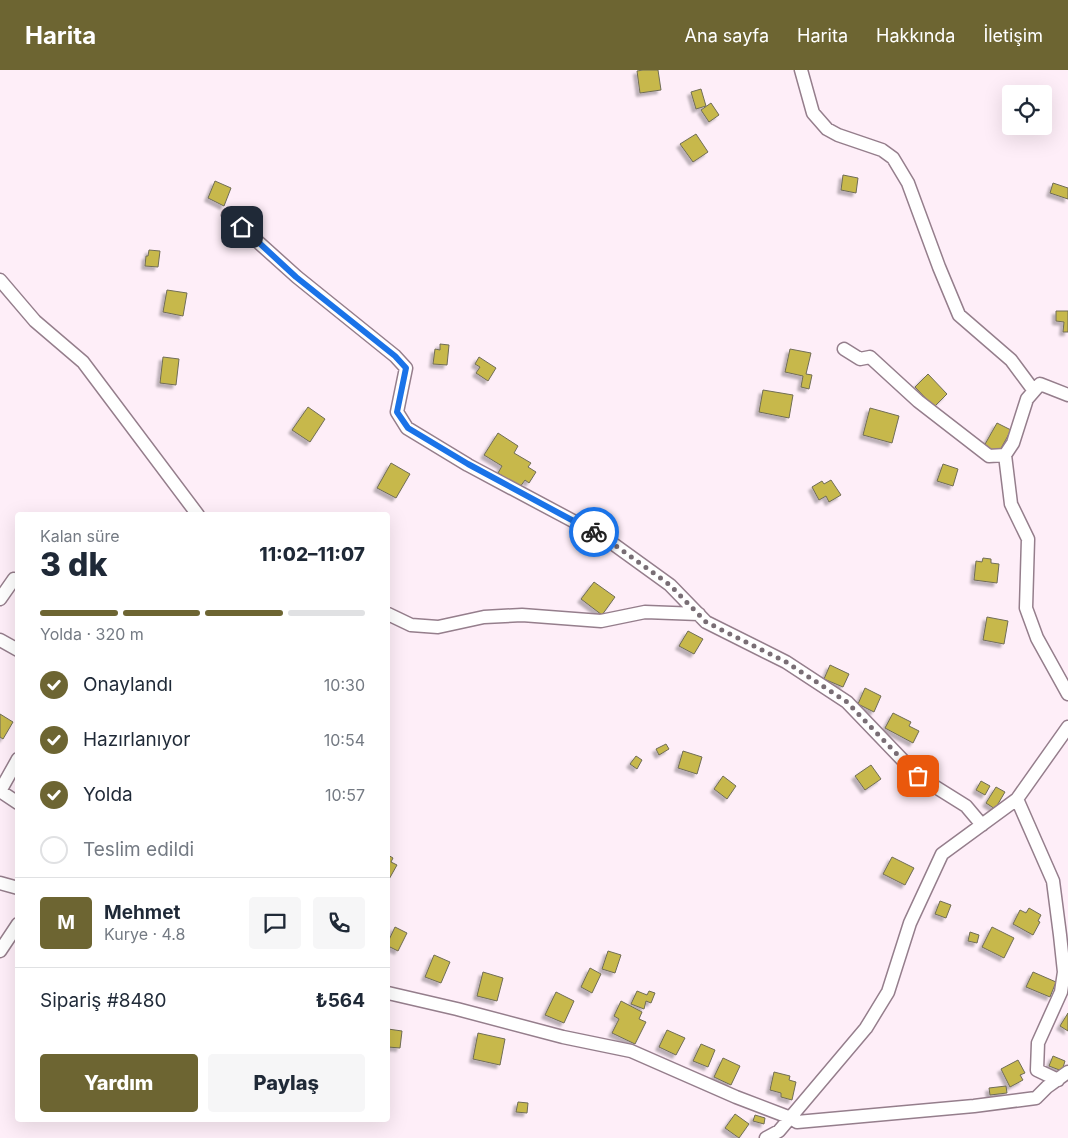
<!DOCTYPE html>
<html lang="tr">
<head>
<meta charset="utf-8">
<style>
  :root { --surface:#fff; --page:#f6f6f7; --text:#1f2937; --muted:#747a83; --line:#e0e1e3; --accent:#6d6532 }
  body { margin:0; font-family:Inter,sans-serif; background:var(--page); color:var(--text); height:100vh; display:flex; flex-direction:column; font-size:19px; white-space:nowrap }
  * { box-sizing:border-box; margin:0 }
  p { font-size:16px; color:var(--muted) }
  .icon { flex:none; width:28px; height:28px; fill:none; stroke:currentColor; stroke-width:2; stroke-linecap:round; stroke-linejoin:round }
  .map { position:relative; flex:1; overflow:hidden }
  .panel { position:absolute; left:15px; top:442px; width:375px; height:610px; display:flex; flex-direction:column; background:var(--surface); border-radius:5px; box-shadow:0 5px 20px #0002 }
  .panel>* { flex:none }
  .tools { position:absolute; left:1002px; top:15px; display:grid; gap:10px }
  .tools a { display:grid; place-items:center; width:50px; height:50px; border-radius:5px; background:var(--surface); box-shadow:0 5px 20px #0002; font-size:25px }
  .pin { position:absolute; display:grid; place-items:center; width:42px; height:42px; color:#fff; margin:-21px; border-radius:10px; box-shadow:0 2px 8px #0006 }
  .courier { position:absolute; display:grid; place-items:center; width:50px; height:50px; margin:-25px; border:4px solid #1a73e8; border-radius:50%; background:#fff; color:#222; box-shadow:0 1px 6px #0007 }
  .summary em { font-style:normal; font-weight:800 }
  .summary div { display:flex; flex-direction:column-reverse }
  .summary { display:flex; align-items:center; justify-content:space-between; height:85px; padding:0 25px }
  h1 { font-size:32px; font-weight:800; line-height:38px }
  .bar { display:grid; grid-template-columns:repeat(4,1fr); gap:8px 5px; align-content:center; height:60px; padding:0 25px }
  .bar i { height:6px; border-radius:4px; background:var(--line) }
  .bar .on { background:var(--accent) }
  .bar p { grid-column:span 4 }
  .line { display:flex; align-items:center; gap:12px; padding:0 25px; border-top:1px solid var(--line) }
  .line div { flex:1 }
  .round { display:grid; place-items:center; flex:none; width:52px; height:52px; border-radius:5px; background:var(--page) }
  ol { padding:0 25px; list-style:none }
  li { display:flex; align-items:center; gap:15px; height:55px }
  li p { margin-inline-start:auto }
  li .icon { padding:5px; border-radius:50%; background:var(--accent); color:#fff; stroke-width:4 }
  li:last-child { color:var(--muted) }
  li i { width:28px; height:28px; border:2px solid var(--line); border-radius:50% }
  .cta { display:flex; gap:10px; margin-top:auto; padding:10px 25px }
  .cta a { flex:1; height:58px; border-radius:5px; background:var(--accent); color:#fff; font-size:20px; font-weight:800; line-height:58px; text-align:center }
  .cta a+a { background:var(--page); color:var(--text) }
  header { display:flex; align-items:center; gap:30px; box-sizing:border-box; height:70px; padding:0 25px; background:var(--accent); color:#fff }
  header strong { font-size:24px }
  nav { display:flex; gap:28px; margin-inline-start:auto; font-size:18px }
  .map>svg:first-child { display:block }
  .building { fill:#c7b84c; stroke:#706d56; filter:url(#shadow) }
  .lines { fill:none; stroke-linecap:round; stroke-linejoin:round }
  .minor-casing { stroke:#957e8c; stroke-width:15 }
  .minor { stroke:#fff; stroke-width:12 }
  .done { stroke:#796e75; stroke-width:5; stroke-dasharray:0 9 }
  .route { stroke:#1a73e8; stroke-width:6 }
</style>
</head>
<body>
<header>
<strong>Harita</strong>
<nav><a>Ana sayfa</a><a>Harita</a><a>Hakkında</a><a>İletişim</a></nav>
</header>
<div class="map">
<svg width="1068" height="1068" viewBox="0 0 1068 1068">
  <defs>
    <filter id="shadow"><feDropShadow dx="-3.5" dy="3.5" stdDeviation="1" flood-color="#0004"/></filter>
  </defs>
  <rect width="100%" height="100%" fill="#feeef8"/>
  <path class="building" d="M643,0H658L661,20L640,23L637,1Z
    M701,19L706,36L696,39L691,22Z
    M711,33L719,45L709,52L701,40Z
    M696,64L708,82L693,92L680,74Z
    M843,105L858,108L856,123L841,120Z
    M215,111L231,118L224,136L208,128Z
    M1053,113L1068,118V129L1050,123Z
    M149,180L160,181L158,197L145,196L146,186H148Z
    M167,220L187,223L183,246L163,242Z
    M1056,241H1068V262H1063L1064,252L1056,251Z
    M440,274L449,275L447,295L433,294L435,279L440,280Z
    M790,279L811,283L806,304L812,305L809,319L801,317L803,306L785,302Z
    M163,287L179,289L176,315L160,313Z
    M479,287L496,298L488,311L476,303L480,297L475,294Z
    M928,304L947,324L934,337L915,317Z
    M763,320L793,325L789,348L759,342Z
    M308,337L325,349L310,372L292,360Z
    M870,338L899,346L892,373L863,365Z
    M997,353L1011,360L998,384L984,376Z
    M498,363L518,376L514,383L531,393L528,397L536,402L529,413L525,410L520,417L498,403L502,396L484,385Z
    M391,393L410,404L396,428L377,418Z
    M943,394L958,399L953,416L937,411Z
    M831,410L841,425L829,432L826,426L819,430L812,417L822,411L824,414Z
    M983,488L991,489V493L999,494L997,513L974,510L976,491L982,492Z
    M594,512L615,527L602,545L581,529Z
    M987,547L1008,551L1004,574L983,570Z
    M688,561L703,569L694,584L679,576Z
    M830,595L849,604L843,617L824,609Z
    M865,618L881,626L874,642L858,634Z
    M893,643L911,652L909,656L919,661L913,673L885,658Z
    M0,644L13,652L3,669L0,667Z
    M666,674L669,679L659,685L656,679Z
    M683,681L702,687L697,704L678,698Z
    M636,686L642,690L637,699L630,694Z
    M871,695L881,709L865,720L855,706Z
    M723,706L736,716L727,729L714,719Z
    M981,711L990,716L985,725L976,720Z
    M996,717L1005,722L995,739L986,733Z
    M388,785L393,788L391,792L397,795L388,811Z
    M892,787L914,798L905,815L883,804Z
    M940,831L951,835L946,848L935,844Z
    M1029,838L1041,845L1038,851L1040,852L1033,865L1013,854L1020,840L1026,843Z
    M395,857L407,863L398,881L388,876V872Z
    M992,857L1014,868L1004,888L982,877Z
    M970,862L979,865L977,873L968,871Z
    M608,881L621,885L615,903L602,899Z
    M434,885L450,892L441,913L425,907Z
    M590,898L601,904L592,923L581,917Z
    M483,902L503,908L497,931L477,926Z
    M1033,902L1056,912L1050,927L1026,917Z
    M637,921L647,925L649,921L655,923L651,933L646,931L644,939L631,934Z
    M556,922L574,931L564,953L545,945Z
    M621,931L642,942L639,949L646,952L635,974L612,963L619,949L614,946Z
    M1068,943V961L1060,956Z
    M388,959L402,961L400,978L388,977Z
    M667,960L685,968L676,985L659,977Z
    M478,963L505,969L500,995L473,989Z
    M701,974L715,980L708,997L693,991Z
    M1053,986L1065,991L1062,1001L1049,996Z
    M723,988L740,996L731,1015L714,1007Z
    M1018,990L1025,1003L1020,1005L1023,1010L1010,1017L1001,999Z
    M774,1002L790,1006L789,1010L796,1012L792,1030L781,1027V1023L770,1020Z
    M1006,1016L1007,1023L990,1025L989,1018Z
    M518,1032L528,1033L527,1043L516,1042Z
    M735,1044L749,1054L739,1068L725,1058Z
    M755,1045L765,1048L764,1054L753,1051Z"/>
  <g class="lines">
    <defs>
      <path id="minor" d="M801,0L813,43L827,59L838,65L882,80L893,88L908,113L939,197L959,245L1011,290L1034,321
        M228,145L297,207L395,286L406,298L397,342L407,358L468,395L605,468L670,515L706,552L786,592L847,632L918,706L966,736L982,755
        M0,210L35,251L83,292L198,445
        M844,279L860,289L870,287L918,331L989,386L1005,385L1013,373L1027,329L1040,314L1068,325
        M1005,385L1011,434L1028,469L1026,538L1037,568L1068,624
        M0,529L14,509
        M388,544L411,555L438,557L484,547L522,545L601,551L645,542L699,544
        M0,570L18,580
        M0,721L18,689
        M0,721L18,733
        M1017,729L1053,811L1060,865L1064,902L1061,922L1038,973L1037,1000L1058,1010
        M0,813L18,818
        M0,881L18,854
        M388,923L457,939L563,967L631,981L736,1027L791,1048L797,1052L974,1036L1036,1028L1047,1017L1068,1002
        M766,1068L779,1061L866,958L888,922L910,853L942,784L1017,729L1068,657"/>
    </defs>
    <use href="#minor" class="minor-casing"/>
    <use href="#minor" class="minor"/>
  </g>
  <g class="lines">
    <path class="done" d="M594,462L605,468L670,515L706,552L786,592L847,632L918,706"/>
    <path class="route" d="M242,157L296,207L395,286L406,298L397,342L408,358L468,394L594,462"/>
  </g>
</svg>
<div class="tools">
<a><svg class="icon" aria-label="locate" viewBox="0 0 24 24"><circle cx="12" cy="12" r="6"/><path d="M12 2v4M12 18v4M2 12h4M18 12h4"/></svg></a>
</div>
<div class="pin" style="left:918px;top:706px;background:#ea580c"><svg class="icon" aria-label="bag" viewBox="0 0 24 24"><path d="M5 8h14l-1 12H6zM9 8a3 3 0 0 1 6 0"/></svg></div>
<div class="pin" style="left:242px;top:157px;background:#1f2937"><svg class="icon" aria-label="home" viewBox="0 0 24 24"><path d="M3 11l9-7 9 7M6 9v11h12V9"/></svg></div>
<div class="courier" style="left:594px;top:462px"><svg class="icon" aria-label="bike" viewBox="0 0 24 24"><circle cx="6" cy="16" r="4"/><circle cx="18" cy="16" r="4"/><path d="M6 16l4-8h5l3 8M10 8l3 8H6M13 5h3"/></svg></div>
<section class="panel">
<div class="summary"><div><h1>3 dk</h1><p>Kalan süre</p></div><em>11:02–11:07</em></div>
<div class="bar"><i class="on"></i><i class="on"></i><i class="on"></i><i></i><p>Yolda · 320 m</p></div>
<ol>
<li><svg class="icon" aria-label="check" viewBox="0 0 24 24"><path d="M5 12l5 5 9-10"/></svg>Onaylandı<p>10:30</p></li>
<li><svg class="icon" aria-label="check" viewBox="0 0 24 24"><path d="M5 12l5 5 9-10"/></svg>Hazırlanıyor<p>10:54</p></li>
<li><svg class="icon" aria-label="check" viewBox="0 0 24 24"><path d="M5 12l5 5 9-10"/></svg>Yolda<p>10:57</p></li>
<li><i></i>Teslim edildi</li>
</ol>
<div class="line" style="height:90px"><b class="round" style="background:var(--accent);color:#fff">M</b><div><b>Mehmet</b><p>Kurye · 4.8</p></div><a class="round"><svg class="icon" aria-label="chat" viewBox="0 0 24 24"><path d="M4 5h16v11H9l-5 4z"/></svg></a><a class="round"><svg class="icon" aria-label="phone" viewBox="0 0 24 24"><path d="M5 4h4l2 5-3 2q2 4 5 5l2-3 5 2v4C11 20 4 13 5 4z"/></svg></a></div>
<div class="line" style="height:65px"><div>Sipariş #8480</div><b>₺564</b></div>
<div class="cta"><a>Yardım</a><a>Paylaş</a></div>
</section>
</div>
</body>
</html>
